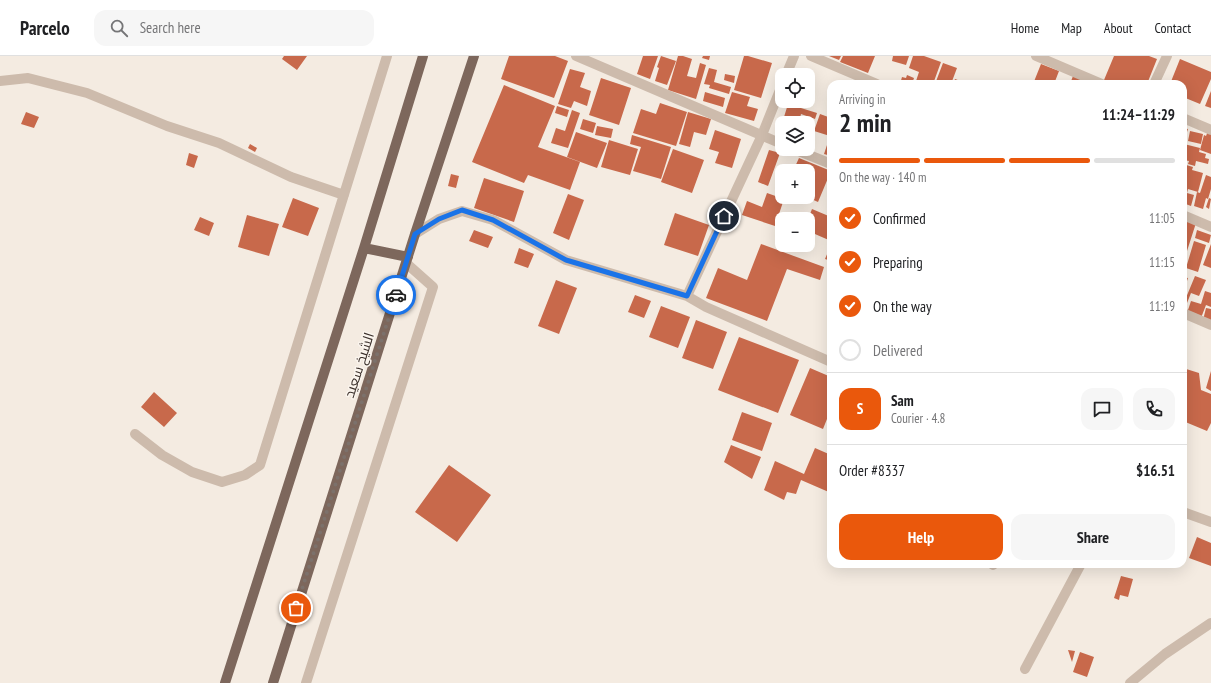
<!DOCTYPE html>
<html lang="en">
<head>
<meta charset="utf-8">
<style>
  :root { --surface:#fff; --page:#f6f6f6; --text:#202124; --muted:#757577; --line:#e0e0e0; --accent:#ea580c }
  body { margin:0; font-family:"PT Sans Narrow",Cairo,sans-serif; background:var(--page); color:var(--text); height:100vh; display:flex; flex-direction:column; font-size:15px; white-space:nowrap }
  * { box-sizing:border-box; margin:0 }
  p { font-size:13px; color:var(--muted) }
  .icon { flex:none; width:22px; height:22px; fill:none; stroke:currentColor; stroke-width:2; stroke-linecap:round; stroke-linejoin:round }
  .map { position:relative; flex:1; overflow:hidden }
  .panel { position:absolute; left:827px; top:24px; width:360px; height:488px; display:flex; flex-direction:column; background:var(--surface); border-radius:12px; box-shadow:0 4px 16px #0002 }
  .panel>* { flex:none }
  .buttons { position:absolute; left:775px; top:12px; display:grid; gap:8px }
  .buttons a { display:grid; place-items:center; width:40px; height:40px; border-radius:8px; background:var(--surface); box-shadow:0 4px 16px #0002; font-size:20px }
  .pin { position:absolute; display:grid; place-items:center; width:34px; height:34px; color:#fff; margin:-17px; border:2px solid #fff; border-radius:50%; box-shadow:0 1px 4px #0007 }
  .courier { position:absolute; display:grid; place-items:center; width:40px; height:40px; margin:-20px; border:3px solid #1a73e8; border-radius:50%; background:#fff; color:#222; box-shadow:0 1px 5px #0007 }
  .headline em { font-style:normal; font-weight:600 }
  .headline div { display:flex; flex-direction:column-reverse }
  .headline { display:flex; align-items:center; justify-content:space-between; height:68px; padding:0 12px }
  h1 { font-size:26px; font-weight:600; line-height:30px }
  .bar { display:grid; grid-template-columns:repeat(4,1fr); gap:6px 4px; align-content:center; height:48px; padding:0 12px }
  .bar i { height:5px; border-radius:3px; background:var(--line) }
  .bar .selected { background:var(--accent) }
  .bar p { grid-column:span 4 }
  .line { display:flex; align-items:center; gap:10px; padding:0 12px; border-top:1px solid var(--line) }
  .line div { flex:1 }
  .round { display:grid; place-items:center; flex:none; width:42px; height:42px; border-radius:12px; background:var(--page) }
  ol { padding:0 12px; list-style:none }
  li { display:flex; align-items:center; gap:12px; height:44px }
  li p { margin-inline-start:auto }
  li .icon { padding:4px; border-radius:50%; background:var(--accent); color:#fff; stroke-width:4 }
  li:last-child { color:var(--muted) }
  li i { width:22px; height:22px; border:2px solid var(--line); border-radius:50% }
  .primary-button { display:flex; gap:8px; margin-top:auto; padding:8px 12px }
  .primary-button a { flex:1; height:46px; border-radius:12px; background:var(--accent); color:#fff; font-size:16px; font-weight:600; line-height:46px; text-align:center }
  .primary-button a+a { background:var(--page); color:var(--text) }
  header { display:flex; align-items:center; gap:24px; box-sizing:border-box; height:56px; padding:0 20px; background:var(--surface); border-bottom:1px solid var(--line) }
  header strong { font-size:19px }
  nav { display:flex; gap:22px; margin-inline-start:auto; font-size:14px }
  .search { width:280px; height:36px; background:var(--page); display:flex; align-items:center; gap:10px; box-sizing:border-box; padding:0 14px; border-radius:12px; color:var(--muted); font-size:15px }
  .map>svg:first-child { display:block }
  .building { fill:#c8694b }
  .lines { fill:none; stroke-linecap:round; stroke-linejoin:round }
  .minor { stroke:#cdbbac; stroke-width:10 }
  .major { stroke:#7d675c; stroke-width:10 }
  .done { stroke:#7c716b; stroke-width:4; stroke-dasharray:0 7.2 }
  .route { stroke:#1a73e8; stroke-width:5 }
  .labels { text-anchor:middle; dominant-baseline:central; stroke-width:3; stroke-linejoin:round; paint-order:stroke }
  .street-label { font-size:14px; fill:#3b302b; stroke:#fbf5ee }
</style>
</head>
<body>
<header>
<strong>Parcelo</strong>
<div class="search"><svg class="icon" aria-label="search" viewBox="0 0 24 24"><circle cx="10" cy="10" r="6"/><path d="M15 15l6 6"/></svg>Search here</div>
<nav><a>Home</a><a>Map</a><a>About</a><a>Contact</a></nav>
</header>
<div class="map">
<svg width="1211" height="627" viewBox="0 0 1211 627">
  <rect width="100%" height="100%" fill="#f4ebe1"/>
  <path class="building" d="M284,0H307L297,14L282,3Z
    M509,0H555L568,5L554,42L501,23Z
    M643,0H658L650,23L637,18Z
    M661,0L676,5L667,29L655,25L659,12L657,11Z
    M678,0H683L692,3L687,20L696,22L700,7L706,9L696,43L668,34Z
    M703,0H710L709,4L702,2Z
    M744,0H748L772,7L761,42L734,34Z
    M829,0H841L839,4Z
    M843,0H875L868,17L840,6Z
    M893,0H909L906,9L892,5Z
    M913,0H924L941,6L933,28H915L919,16L909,12Z
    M1114,0H1149L1157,3L1147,28H1114L1104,24Z
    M1180,3L1211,16V23L1200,48L1183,41V28H1170Z
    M943,7L957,12L951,28H935Z
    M1041,8L1059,15L1054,28H1033Z
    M709,12L717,14L714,26L731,31L729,38L709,32L710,29L704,28Z
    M570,13L585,17L580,31L591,35L587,50L574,45L571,52L558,48Z
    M725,18L735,20L734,27L724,24Z
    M907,19L914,22L912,28H900L902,21L906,22Z
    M1073,20L1092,28H1070Z
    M601,22L631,32L619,69L589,59Z
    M955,23L969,28H953Z
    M504,29L555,50L538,91L580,106L570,134L528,119L524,127L472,106Z
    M1211,35V52L1205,50Z
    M705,36L725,42L723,51L703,45Z
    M732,36L750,41L747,50L758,53L754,65L725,57Z
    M660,47L687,56L676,90L633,77L641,53L656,58Z
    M788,48L817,57L815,63L801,58L799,66L784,61Z
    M557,50L569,54L567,61L555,57Z
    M572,54L580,57L568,92L551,87L556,72L565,75Z
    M26,56L39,61L34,72L21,68Z
    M688,56L711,63L706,79L694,76L690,91L679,88Z
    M820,58L831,62V100L824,98L830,80L814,75Z
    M583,63L596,67L593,77L580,73Z
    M782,65L788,67H782V78L778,77Z
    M597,70L613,73L611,82L595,79Z
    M1183,72L1188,73L1184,85L1183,84Z
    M715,74L741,83L732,112L715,107L719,96L709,93Z
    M1190,75L1203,78L1201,88L1188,85Z
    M1208,75L1211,76V98L1200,94L1204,79L1206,80Z
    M576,76L607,87L597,112L567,101Z
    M632,79L671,91L661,123L633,115L641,91L630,88Z
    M609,84L638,93L630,119L601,111Z
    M250,88L257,92L255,96L248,92Z
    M1184,88L1200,92L1199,96L1206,98L1205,102L1209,103L1208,108L1196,105L1195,110L1188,108L1189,105L1183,104Z
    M673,93L704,104L692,137L661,126Z
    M769,94L780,97L768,130L758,126Z
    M189,97L198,100L194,112L186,109Z
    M799,102L831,115L818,146L809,142L806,148L790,141H808V115H793Z
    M1183,108L1193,111L1192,114L1203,117L1198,136L1188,133L1187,137L1194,139L1191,150L1183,147Z
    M451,118L459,120L456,132L448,130Z
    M1206,119L1211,121V133L1208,143L1206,142L1203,153L1194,150L1197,136L1200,137Z
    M484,122L524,135L514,166L474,152Z
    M767,137L784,143L775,170L742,159L747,145L762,151Z
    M568,138L584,144L569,184L553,177Z
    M293,142L319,152L308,180L282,171Z
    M1209,142L1211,143L1209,153L1206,151Z
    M812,153L831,161V185L808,175V163Z
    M675,157L709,169L698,200L664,189Z
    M247,159L279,168L269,200L238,191Z
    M200,161L214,167L209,180L194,174Z
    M1187,164L1196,167L1187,195L1183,194V176Z
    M474,174L493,181L488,192L469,185Z
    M1197,174L1211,179L1209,187L1195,182Z
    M1194,185L1206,189L1198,216L1186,212Z
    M761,188L824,211L820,224L787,213L767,265L706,242L718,212L747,224Z
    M1211,188V212L1203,209Z
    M831,189V205L825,203Z
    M519,192L534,198L528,212L514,207Z
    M1195,220L1206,224L1199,240L1191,237L1183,257V249Z
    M1183,221L1188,222L1183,237Z
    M556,224L577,232L559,278L538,270Z
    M1205,235L1211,237V251L1206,249L1201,262L1187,257L1191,245L1201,248Z
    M635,239L651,245L644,262L628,256Z
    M661,250L690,261L678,292L649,281Z
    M1206,252L1211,253V266L1203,264Z
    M696,264L727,276L713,313L682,302Z
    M739,281L799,304L778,357L718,334Z
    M810,312L831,321V365L827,363L823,373L790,359Z
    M1183,312L1199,317L1201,334L1211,338V367L1207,375L1183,365Z
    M1211,315V335L1206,332Z
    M154,336L177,357L164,371L141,351Z
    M742,356L772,367L762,395L732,384Z
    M731,389L761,401L752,423L724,406Z
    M815,392L831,399V437L801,424L796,438L787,436L784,444L764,434L775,405L804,418Z
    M449,409L491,439L457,486L415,456Z
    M1197,481L1211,487V510L1189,502Z
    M1121,520L1133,523L1128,541L1120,539L1119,544L1114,542Z
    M1068,594L1075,595L1072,606Z
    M1080,596L1094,601L1087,621L1073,616Z"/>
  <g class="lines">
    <path class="minor" d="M576,0L782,88
      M811,0L877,28
      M1036,0L1102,28
      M786,19L794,0
      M0,25L28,22L87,37L167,70L219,87L291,121L344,139
      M1154,28L1167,0
      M1183,62L1211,74
      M794,93L831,108
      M1183,159L1211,171
      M415,178L439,163L462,155L493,164L566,204L687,240L706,251L831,306
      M687,240L762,79L782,29
      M1183,257L1211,269
      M135,378L162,399L192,416L222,426L245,419L260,409L387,0
      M1183,456L1211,466
      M993,509V508
      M1025,613L1081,508
      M306,627L433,231L406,207
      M1130,627L1165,598L1211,567"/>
    <path class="major" d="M364,192L408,201
      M225,627L364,192L423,0
      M273,627L415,178L474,0"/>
  </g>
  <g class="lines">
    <path class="done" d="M296,552L396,239"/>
    <path class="route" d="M396,239L415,178L439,163L462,154L493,164L566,204L687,240L724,160"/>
  </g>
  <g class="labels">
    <g class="street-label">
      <text transform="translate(359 309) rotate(-72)">الشيخ سعيد</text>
    </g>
  </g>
</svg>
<div class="buttons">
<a><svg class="icon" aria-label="locate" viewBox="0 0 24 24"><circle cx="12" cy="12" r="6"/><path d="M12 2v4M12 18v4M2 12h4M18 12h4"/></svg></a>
<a><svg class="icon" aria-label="layers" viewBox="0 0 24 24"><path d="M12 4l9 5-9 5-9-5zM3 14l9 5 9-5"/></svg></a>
<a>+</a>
<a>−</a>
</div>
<div class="pin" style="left:296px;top:552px;background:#ea580c"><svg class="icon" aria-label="bag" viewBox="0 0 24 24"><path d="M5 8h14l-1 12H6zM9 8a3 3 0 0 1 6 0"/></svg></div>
<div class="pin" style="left:724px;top:160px;background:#1f2937"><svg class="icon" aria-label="home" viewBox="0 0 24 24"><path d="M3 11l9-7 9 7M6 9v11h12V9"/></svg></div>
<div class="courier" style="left:396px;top:239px"><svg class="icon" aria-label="car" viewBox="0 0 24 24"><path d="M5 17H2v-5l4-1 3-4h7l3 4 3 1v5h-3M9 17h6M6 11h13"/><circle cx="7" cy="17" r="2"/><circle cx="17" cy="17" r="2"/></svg></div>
<section class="panel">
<div class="headline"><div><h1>2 min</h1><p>Arriving in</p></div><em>11:24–11:29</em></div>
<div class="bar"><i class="selected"></i><i class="selected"></i><i class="selected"></i><i></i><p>On the way · 140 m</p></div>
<ol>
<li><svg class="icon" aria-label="check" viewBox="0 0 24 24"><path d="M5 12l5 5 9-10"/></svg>Confirmed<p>11:05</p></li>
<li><svg class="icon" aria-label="check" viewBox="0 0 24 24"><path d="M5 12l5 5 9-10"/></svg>Preparing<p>11:15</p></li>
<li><svg class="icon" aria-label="check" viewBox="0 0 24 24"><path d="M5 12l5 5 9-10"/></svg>On the way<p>11:19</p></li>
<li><i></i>Delivered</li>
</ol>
<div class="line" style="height:72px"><b class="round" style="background:var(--accent);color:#fff">S</b><div><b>Sam</b><p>Courier · 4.8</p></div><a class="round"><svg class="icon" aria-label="chat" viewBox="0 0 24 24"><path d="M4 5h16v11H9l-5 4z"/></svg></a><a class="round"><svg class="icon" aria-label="phone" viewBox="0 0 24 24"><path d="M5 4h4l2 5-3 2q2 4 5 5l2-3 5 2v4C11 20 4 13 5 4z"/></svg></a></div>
<div class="line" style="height:52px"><div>Order #8337</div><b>$16.51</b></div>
<div class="primary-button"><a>Help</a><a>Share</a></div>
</section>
</div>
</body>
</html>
